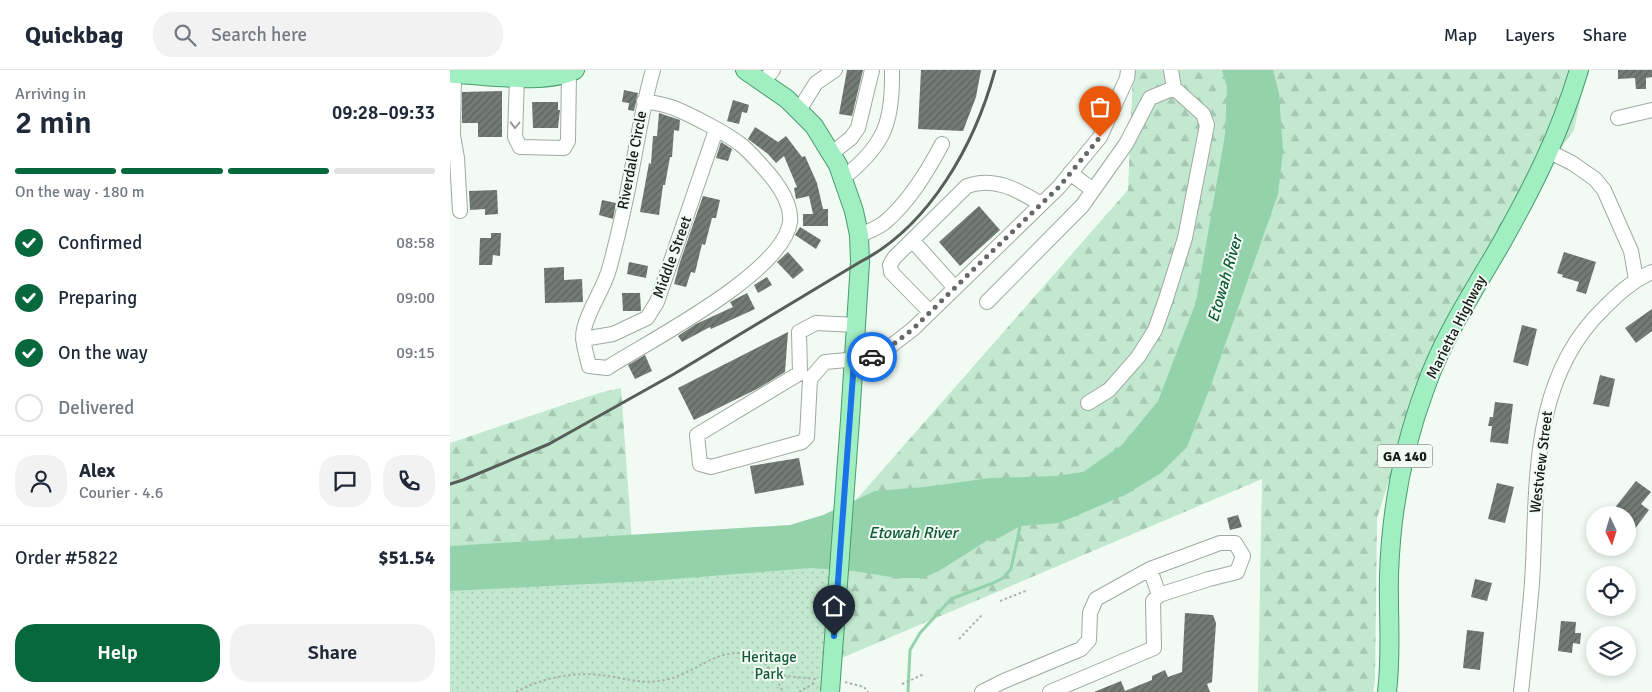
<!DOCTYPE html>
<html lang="en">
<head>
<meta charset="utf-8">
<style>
  :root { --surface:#fff; --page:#f2f2f3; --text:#1f2937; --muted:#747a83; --line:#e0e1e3; --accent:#07683d }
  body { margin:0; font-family:Signika,sans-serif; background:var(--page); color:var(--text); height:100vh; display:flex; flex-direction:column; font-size:19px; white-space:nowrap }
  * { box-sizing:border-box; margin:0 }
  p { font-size:16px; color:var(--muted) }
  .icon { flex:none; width:28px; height:28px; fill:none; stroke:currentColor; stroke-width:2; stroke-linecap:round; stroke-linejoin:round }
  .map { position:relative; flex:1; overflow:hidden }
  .side { display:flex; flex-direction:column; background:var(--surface); width:450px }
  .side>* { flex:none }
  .needle { width:32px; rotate:176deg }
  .buttons { position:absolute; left:1136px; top:436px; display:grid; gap:10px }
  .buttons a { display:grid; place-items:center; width:50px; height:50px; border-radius:50%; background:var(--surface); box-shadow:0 2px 8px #0003; font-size:25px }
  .pin { position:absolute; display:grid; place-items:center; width:42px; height:42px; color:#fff; margin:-51px -21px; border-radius:50% 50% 50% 0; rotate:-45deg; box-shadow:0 0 5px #0007 }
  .pin .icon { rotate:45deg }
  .courier { position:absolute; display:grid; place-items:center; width:50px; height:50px; margin:-25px; border:4px solid #1a73e8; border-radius:50%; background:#fff; color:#222; box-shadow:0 1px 6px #0007 }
  .summary em { font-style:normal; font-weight:600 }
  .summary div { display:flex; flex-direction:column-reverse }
  .summary { display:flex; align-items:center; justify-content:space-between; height:85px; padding:0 15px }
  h1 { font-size:32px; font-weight:600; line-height:38px }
  .bar { display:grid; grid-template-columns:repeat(4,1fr); gap:8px 5px; align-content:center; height:60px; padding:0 15px }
  .bar i { height:6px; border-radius:4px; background:var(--line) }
  .bar .current { background:var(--accent) }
  .bar p { grid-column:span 4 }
  .line { display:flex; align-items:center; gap:12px; padding:0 15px; border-top:1px solid var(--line) }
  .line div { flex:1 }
  .round { display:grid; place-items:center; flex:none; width:52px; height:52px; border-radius:20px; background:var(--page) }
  ol { padding:0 15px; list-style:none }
  li { display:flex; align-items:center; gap:15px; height:55px }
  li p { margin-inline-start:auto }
  li .icon { padding:5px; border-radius:50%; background:var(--accent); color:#fff; stroke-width:4 }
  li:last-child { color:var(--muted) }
  li i { width:28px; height:28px; border:2px solid var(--line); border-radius:50% }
  .cta { display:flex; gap:10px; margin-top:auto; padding:10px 15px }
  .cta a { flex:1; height:58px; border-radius:20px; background:var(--accent); color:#fff; font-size:20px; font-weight:600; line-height:58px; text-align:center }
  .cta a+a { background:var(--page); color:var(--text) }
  header { display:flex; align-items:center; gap:30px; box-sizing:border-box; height:70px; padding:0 25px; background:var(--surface); border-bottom:1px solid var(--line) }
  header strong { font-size:24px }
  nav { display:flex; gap:28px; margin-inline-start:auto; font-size:18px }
  .search { width:350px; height:45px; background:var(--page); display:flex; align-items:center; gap:12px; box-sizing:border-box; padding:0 18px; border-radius:20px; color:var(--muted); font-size:19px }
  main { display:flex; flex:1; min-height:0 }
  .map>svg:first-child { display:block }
  .forest { fill:url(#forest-firs) }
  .park { fill:url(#park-dots) }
  .water { fill:#94d2ab }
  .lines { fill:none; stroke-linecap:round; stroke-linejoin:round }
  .stream { stroke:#94d2ab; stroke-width:3 }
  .building { fill:url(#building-hatch) }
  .minor-casing { stroke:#9fa9a2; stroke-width:16 }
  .major-casing { stroke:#489c6d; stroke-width:20 }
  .path { stroke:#aab2ad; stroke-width:2; stroke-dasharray:2.5 2.5; stroke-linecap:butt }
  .minor { stroke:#fff; stroke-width:14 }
  .major { stroke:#a1eec3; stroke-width:18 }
  .rail { stroke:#575d59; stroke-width:3 }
  .major-bridge-casing { stroke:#489c6d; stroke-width:20; stroke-linecap:butt }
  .major-bridge { stroke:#a1eec3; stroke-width:18 }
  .oneway { stroke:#969897 }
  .done { stroke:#636964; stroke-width:5; stroke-dasharray:0 9 }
  .route { stroke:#1a73e8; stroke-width:6 }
  .labels { text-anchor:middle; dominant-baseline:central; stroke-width:4; stroke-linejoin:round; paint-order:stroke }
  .shield { fill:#f1fbf4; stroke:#585e59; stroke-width:1 }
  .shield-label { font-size:14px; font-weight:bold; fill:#161a17 }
  .street-label { font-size:15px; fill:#161a17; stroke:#f1fbf4 }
  .park-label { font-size:15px; fill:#125a36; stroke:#f1fbf4 }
  .water-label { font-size:16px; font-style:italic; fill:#0f5834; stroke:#f1fbf4 }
</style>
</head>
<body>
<header>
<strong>Quickbag</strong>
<div class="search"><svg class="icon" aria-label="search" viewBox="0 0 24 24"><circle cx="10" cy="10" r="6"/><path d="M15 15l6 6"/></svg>Search here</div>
<nav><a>Map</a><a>Layers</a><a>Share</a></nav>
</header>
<main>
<section class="side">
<div class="summary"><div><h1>2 min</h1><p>Arriving in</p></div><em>09:28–09:33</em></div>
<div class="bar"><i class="current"></i><i class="current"></i><i class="current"></i><i></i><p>On the way · 180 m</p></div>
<ol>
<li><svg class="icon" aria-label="check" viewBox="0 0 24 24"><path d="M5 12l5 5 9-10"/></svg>Confirmed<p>08:58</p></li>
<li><svg class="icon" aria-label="check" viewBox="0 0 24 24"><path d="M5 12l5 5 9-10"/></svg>Preparing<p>09:00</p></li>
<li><svg class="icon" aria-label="check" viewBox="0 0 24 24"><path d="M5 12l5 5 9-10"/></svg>On the way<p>09:15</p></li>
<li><i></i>Delivered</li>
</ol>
<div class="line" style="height:90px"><a class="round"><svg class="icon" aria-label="person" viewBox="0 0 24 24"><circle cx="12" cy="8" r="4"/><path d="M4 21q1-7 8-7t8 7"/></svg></a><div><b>Alex</b><p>Courier · 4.6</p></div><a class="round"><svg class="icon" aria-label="chat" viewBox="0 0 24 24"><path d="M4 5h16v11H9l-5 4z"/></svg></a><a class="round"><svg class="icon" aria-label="phone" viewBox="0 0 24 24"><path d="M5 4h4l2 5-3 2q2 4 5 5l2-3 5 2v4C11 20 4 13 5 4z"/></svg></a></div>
<div class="line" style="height:65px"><div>Order #5822</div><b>$51.54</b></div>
<div class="cta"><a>Help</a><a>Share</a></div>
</section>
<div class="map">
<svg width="1202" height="622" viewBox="0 0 1202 622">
  <defs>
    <pattern id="forest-firs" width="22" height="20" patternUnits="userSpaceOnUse" patternTransform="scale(1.25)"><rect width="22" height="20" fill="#c2e9cf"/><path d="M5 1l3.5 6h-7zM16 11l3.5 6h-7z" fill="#a6c7b1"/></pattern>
    <pattern id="park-dots" width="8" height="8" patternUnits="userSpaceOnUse" patternTransform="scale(1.25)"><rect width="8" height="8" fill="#c2e9cf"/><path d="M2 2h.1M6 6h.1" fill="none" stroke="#a6c7b1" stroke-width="1.8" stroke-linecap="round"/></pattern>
    <pattern id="building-hatch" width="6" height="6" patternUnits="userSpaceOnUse" patternTransform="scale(1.25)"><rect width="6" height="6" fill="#727b75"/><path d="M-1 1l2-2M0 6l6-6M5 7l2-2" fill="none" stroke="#5d645f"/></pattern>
  </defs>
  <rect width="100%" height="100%" fill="#f1fbf4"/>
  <path class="forest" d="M683,0H1136L1124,60L1053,157L962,340L927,448L925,611L923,622H808L812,409L380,593L392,446L678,120Z
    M171,318L183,486L0,517V373L149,323Z"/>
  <path class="park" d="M392,446L377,622H0V517Z"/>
  <path class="water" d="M772,0H823L829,23L833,81L828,124L761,315L737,377L711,403L675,425L609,453L570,456L549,468L538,470L489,501L472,508H447L403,501L360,498L199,511L0,521V476L340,455L373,445L425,421L475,417L540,408L606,406L633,402L672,375L708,331L746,232L775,65L777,17Z"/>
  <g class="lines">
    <path class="stream" d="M458,622L460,580L470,563L501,529L543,513L553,508L561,499L571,452"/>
  </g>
  <path class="building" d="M397,0H413L402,46L389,44Z
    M471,0H531L526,27L513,61L468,59Z
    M1168,0H1202V7L1196,8V19H1186L1185,8L1168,9Z
    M174,20L188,23L184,41L178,40L179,33L172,32Z
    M52,21V67H28V53H12V22Z
    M283,30L299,35L297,43L292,42L289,54L277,51Z
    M82,32H108V40H110L108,58H83Z
    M209,43L230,50L229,61L224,60L222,87H220L215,115H213L209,145L190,142L199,93L201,94L203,66H207Z
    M305,57L328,72L336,66L352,87L355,86L367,113L373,139H378V156H353V144H363L359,126L346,129L344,118L347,117L334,86L326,93L318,84L298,69Z
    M271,72L282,79L278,91L266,88Z
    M47,120L48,144L35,145V139L20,140L19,121Z
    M253,126L270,130L266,148H262L255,175L252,174L245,203L241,202L236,217L224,214L230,192Z
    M152,130L166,133L163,149L149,145Z
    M529,136L550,160L510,196L489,172Z
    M350,157L371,170L366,179L345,165Z
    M41,163H51L50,186L43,185L42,195H29L30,168H41Z
    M338,182L354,200L343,209L327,192Z
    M1114,182L1146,192L1136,224L1126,221L1129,212L1112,207L1113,205L1107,203Z
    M179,192L198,196L196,208L177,204Z
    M114,197V210L132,209L133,232L95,233L94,198Z
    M317,207L322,215L308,223L304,215Z
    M172,223H190L191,241H173Z
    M297,223L305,239L261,259L260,257L232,272L228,266L246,254L283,237L280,232Z
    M1202,239V261L1186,273L1175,258Z
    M1072,255L1087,259L1078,296L1063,292Z
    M338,262L335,302L307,319L244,350L228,318Z
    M195,285L202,301L185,309L178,295Z
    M1150,305L1165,309L1159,337L1143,334Z
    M1045,332L1063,334L1058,374L1040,372L1042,356H1038L1040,347H1043Z
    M349,388L354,415L305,424L300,396Z
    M1186,411L1201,422L1191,434L1199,440L1184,460L1178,455V445H1159Z
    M1047,413L1064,417L1055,453L1038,449Z
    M788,445L792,457L780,460L777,448Z
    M1025,509L1042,513L1037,531L1021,527Z
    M735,543L763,545L766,553L762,612L757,614L760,622H644L671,611L675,621L702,610V606L715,600L718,607L732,602Z
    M1111,551L1126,552L1125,563H1131L1130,574L1123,573L1122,583L1108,581Z
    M1017,560L1034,562L1030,600L1013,598Z"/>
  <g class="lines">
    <defs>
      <path id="minor" d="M0,4H4L3,66L7,88L10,141
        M67,7L65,67L70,77L114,78L118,71L119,3
        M313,12L323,0
        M194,31C204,33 214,34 224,38C241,45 276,63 290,74C298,80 305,88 312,96C325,110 342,131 340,152C333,203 199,271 157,298L139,296C137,285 131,271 134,259C140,235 154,220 160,196C168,166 175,135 181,104C188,69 193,34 203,0
        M349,40L366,13L385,0
        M1168,48L1202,40
        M1100,82L1122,93L1145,109L1154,120L1181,181L1186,209
        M382,83L401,68L408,58L422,0
        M620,103L643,120
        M393,108C435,75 443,52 442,0
        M409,165C418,162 427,158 434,153C459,132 477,102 492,74
        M462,170L505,218
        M537,232L632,136L676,74L700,28L724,18L721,0
        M480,242L441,202L440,195L444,188L517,116C544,106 568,120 591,134
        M406,255L366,253L349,262L350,303L247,365L250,394L261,397L352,372L357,367L360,309L375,292L419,288L433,282L463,259L609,117L650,67L677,8L678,0
        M133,269L163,264L197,248L207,232L266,60
        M638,333L659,320L688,287L705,260L716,229L735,168L757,55L753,44L724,18
        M700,499L709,525
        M532,622L554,611L631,579L639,570L640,543L646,529L700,499L770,473H785L793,486L787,502L759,509L709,525L703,531L704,578L600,622
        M1071,622C1075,586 1079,549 1082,513C1088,417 1078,311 1154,238C1169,223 1182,211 1202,202"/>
      <path id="major" d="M295,0L337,29L364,56L388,95L404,141L409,165L410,192L400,350
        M4,4C37,5 96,15 125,0
        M937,622C942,583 938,544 939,505C941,440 953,377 976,316C994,265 1025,219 1052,172C1084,115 1110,63 1129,0"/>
    </defs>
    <use href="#minor" class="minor-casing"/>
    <use href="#major" class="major-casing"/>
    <path class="path" d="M550,531L578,520
      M509,569L532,545
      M324,602L336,606L366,609
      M395,612L414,617L418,622
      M452,614L474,604
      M66,622C92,608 121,602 151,605C169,607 189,614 208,611C217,610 228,607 237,602C256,593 274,579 298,584C317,589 325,606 333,622
      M349,622L366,612"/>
    <use href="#minor" class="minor"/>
    <use href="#major" class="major"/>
    <path class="rail" d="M0,414L13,410L99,374L224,304L410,192C480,156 525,74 545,0"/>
    <defs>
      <path id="major-bridge" d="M380,622L400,350"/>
    </defs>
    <use href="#major-bridge" class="major-bridge-casing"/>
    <use href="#major-bridge" class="major-bridge"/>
  </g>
  <defs><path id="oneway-chevron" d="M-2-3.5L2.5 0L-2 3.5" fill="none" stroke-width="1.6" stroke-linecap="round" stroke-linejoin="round" transform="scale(1.25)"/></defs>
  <use class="oneway" href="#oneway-chevron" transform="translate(65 55) rotate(92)"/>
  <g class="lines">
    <path class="done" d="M422,287L433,282L463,259L526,197L609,117L650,67"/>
    <path class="route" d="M384,566L404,291L422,287"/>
  </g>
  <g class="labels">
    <rect class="shield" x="927.5" y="374.5" width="55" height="23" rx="4"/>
    <g class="shield-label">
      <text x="955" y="386">GA 140</text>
    </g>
    <g class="street-label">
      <text transform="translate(182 90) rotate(-79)">Riverdale Circle</text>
      <text transform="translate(222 187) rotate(-70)">Middle Street</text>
      <text transform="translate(1006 257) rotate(-63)">Marietta Highway</text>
      <text transform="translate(1091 392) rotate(-83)">Westview Street</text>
    </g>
    <g class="park-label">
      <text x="319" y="587">Heritage<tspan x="319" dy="17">Park</tspan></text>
    </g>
    <g class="water-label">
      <text transform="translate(775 209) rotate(-74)">Etowah River</text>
      <text x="463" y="463">Etowah River</text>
    </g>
  </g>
</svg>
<div class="buttons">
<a><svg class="needle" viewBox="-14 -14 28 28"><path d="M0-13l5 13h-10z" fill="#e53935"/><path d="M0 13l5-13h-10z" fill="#747a83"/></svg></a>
<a><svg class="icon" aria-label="locate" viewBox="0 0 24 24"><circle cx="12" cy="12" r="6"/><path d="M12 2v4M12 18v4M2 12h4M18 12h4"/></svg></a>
<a><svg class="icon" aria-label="layers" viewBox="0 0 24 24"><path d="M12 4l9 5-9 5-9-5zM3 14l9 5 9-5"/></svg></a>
</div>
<div class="pin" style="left:650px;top:67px;background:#ea580c"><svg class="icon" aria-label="bag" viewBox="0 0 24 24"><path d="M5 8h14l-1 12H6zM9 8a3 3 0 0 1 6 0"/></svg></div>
<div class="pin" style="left:384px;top:566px;background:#1f2937"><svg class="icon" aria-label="home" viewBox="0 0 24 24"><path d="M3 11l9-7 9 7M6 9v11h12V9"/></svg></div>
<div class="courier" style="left:422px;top:287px"><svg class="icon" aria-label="car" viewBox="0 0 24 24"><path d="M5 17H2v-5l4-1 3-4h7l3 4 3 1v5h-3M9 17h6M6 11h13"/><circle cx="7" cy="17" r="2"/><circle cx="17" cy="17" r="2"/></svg></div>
</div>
</main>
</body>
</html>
